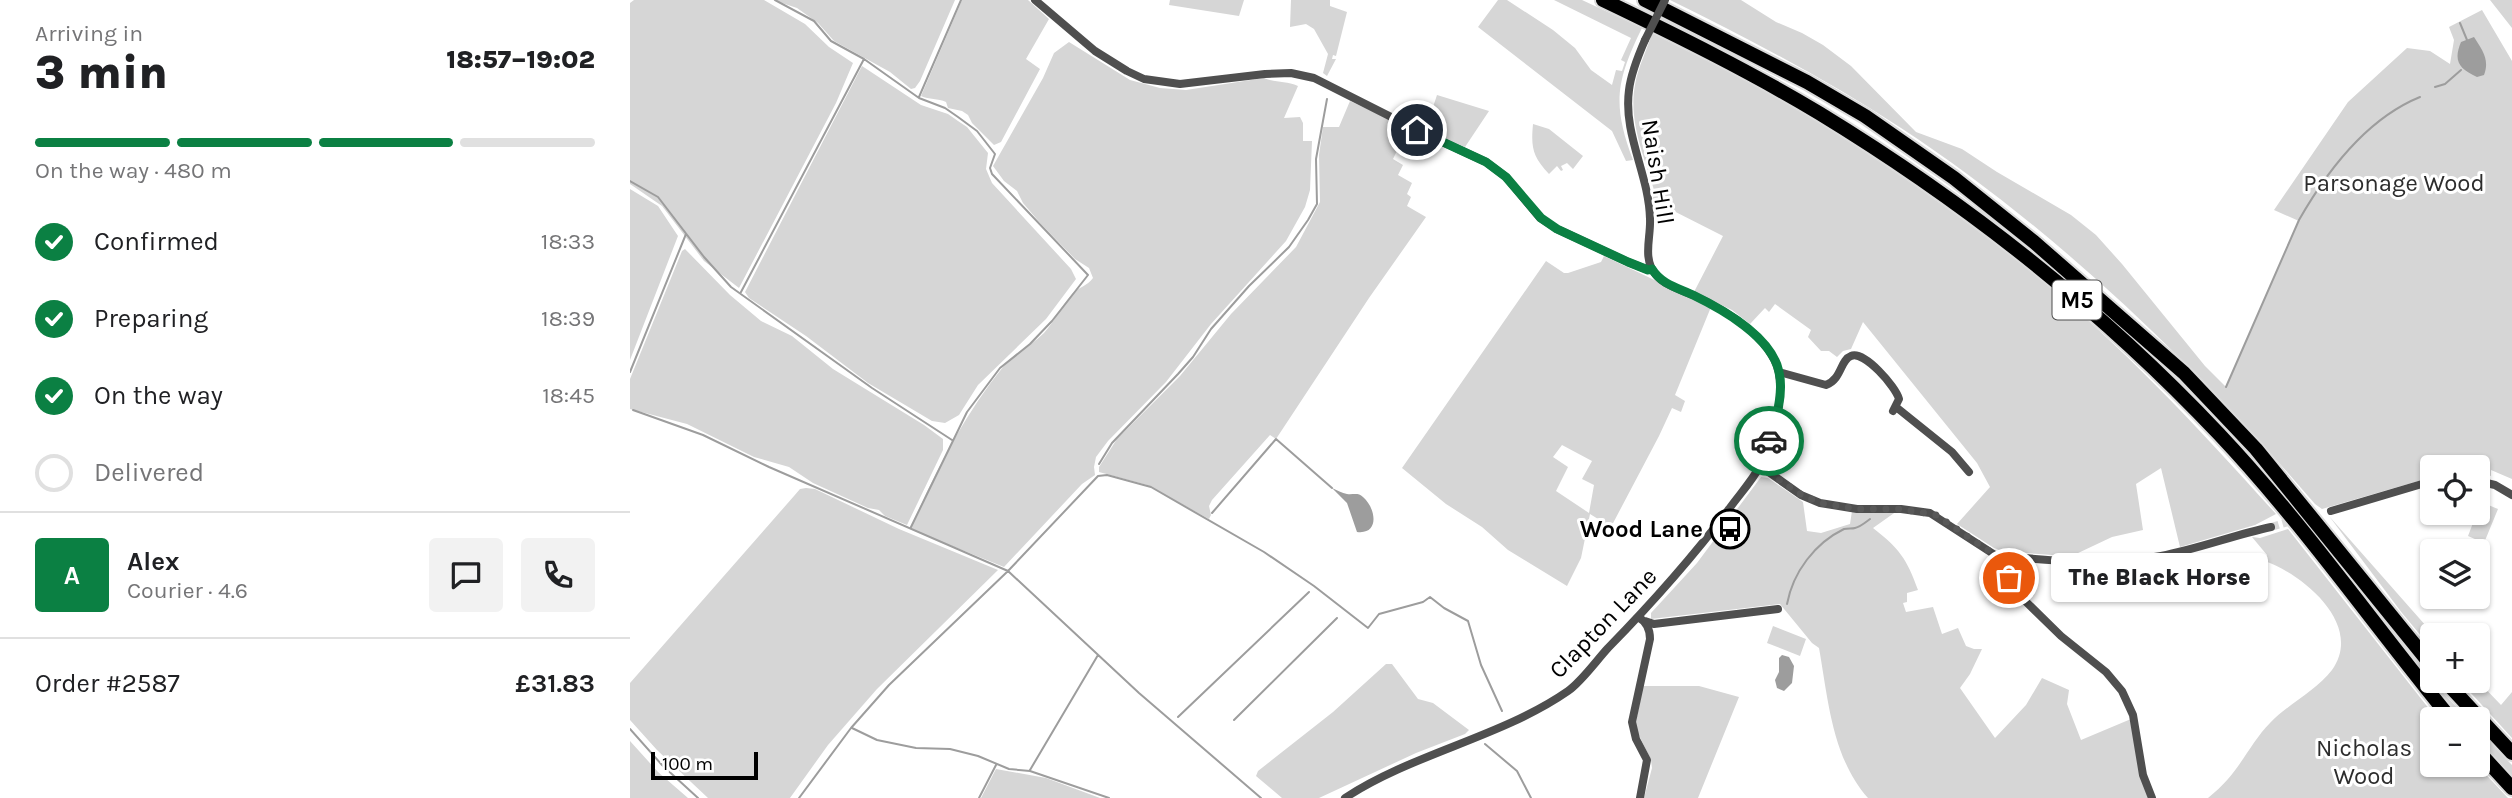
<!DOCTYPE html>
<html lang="en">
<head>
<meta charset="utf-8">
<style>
  :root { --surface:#fff; --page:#f2f2f2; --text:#202124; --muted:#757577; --line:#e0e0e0; --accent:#0b8043 }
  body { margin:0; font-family:Karla,sans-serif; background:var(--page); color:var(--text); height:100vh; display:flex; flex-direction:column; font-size:26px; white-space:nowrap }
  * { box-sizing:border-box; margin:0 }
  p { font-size:23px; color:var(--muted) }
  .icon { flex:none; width:38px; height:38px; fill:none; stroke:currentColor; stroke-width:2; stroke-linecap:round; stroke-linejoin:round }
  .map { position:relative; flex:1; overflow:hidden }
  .panel { display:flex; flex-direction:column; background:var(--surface); width:630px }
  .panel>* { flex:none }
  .fabs { position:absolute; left:1790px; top:455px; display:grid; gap:14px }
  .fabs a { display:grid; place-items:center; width:70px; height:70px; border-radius:7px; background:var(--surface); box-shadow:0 2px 5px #0004; font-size:35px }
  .scale { position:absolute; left:21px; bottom:18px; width:107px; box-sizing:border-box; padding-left:7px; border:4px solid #000; border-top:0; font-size:19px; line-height:24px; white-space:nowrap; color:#000; -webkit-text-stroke:5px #fff; paint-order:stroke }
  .pin { position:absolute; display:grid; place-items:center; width:60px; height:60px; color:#fff; margin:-30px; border:4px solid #fff; border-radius:50%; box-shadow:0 2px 7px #0007 }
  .courier { position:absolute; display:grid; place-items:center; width:70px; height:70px; margin:-35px; border:5px solid #0b8043; border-radius:50%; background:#fff; color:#222; box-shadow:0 2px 9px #0007 }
  .bubble { position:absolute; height:49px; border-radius:7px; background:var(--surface); box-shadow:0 2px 5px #0004; font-size:23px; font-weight:800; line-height:49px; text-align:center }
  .summary em { font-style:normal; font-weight:800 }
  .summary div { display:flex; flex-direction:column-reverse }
  .summary { display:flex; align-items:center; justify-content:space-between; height:119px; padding:0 35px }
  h1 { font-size:46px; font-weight:800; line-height:52px }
  .bar { display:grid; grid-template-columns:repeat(4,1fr); gap:10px 7px; align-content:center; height:84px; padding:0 35px }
  .bar i { height:9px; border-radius:5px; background:var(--line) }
  .bar .on { background:var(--accent) }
  .bar p { grid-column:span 4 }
  .line { display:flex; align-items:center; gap:18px; padding:0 35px; border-top:2px solid var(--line) }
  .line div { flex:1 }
  .round { display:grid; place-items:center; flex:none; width:74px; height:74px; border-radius:7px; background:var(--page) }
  ol { padding:0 35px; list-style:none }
  li { display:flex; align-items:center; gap:21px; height:77px }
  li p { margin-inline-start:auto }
  li .icon { padding:7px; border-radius:50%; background:var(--accent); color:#fff; stroke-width:4 }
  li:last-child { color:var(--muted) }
  li i { width:38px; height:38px; border:4px solid var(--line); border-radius:50% }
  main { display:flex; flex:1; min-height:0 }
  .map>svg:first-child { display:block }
  .green { fill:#d6d6d6; fill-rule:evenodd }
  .water { fill:#9d9d9d }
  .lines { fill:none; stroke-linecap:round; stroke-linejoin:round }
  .stream { stroke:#9d9d9d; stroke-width:2 }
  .minor-tunnel { stroke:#d9d9d9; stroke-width:8; stroke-dasharray:8 4; stroke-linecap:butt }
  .motorway-casing { stroke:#dbdbdb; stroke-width:18 }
  .minor { stroke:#4f4f4f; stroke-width:8 }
  .motorway { stroke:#000; stroke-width:14 }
  .minor-bridge { stroke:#4f4f4f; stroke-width:8 }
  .done { stroke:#595959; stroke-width:7; stroke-dasharray:0 12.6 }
  .route { stroke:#0b8043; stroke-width:9 }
  .labels { text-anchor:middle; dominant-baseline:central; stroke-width:6; stroke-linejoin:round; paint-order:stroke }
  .shield { fill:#fff; stroke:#4c4c4c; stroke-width:2 }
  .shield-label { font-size:23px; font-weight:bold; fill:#000 }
  .street-label { font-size:24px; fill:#000; stroke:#fff }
  .park-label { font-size:24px; fill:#2d2d2d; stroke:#fff }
  .poi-label { font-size:24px; font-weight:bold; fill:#000; stroke:#fff; text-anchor:end }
</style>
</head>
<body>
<main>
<section class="panel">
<div class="summary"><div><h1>3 min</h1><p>Arriving in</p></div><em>18:57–19:02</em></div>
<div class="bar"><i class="on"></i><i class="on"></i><i class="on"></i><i></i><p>On the way · 480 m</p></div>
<ol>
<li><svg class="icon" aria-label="check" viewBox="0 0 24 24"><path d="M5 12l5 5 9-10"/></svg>Confirmed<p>18:33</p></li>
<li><svg class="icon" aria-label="check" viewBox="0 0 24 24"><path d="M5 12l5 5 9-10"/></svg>Preparing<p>18:39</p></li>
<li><svg class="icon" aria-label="check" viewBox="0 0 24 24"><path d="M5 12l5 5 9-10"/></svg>On the way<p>18:45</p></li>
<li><i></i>Delivered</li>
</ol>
<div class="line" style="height:126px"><b class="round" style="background:var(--accent);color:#fff">A</b><div><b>Alex</b><p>Courier · 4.6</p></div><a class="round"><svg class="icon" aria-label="chat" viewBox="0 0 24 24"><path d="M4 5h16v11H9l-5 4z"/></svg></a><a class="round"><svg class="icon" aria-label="phone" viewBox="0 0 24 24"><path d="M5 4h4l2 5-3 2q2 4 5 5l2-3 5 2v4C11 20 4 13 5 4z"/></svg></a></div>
<div class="line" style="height:91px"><div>Order #2587</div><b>£31.83</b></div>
</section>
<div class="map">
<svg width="1882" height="798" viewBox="0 0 1882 798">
  <rect width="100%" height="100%" fill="#fff"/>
  <path class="green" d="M4,0H134L175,24L199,47L223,63L206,103L109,288L74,261L32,206L0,184V3Z
    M143,0H325L290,81L285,88L281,89L260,72L204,41L188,23L167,8Z
    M332,0H398L419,19L396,59L410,69L371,142L364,145L342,123L338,115L332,111L318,108L316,102C308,98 299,100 291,96Z
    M540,0H614L609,16L539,5Z
    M661,0H700V6L717,12L706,56L703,55L702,59H706L697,76L693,73L698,54L684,29L676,24L660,27Z
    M868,0H877L923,30L945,48L961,70L982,85L986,70L992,71L995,62L991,60L1001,38L924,0H952L1012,28C986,81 982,104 1003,160L996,161L982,131L848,27Z
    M1040,0H1111L1146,22L1172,33L1193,45L1221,66L1286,132L1332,149L1367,172L1441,215L1466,235L1492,264L1575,366L1596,387L1669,221L1644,210L1718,102L1777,48L1800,51L1820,64L1824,40L1819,27L1852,10L1882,61V479L1861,470V476L1850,473L1848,475V467H1802V477L1692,509L1685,504C1566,365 1425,229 1271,128C1197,80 1120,39 1040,0Z
    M1860,0H1882V28Z
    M1022,33C1061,53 1101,72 1140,94C1223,141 1309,200 1385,259C1481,333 1565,424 1646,514L1625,525L1550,547L1531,468L1506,484L1513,530L1482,537L1446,554L1435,556L1372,551L1364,548L1327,524L1360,487L1347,463L1233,322L1221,349L1213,351L1207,357L1199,351H1191L1178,337L1181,330L1145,304L1139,312L1135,308L1120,324L1102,310L1064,292L1093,236L1022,200L1025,193C1015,159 998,121 1005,85C1008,67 1017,50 1022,33Z
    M439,42L500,80L530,88L556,90L634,78C645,83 656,81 668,86L654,118L670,117L673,123V141H682L680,190L675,207L656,241L581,324L536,382L478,441L466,457L464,467L465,475L452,484L374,567L280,529C305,472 334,415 373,367C384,354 402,345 414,333C425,321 431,306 442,294C449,287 457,286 463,278L459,268L445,259L411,224L393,203L387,191L374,181L363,166L413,78L424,53Z
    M232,66L291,105L318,114L328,121L337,127L358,153L356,169L362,183L441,269L446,279L416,319L348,385L329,415L315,423L302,421L238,383L176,336L119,298L115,292Z
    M807,95L859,111L835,147L795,131Z
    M720,101L778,128L763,159L773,165L768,175L782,183L777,194L781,197L777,206L796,217L739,298L646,439L640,435L582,500L579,506L581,515L579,519L517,485L469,472V467L487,439L550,376L601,314L666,247L690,202L689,155L693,127H709Z
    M903,124L919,129L953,156L943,169L937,163L931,166L933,170L931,171L927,166L919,174C902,156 901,147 903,124Z
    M0,189L28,206L48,236L0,360Z
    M55,249L100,295L131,321L162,336L203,369L294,425L313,439V450L277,525L255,516L249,510L238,508L183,483L159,467L124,457L57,424L0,409V379L52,251Z
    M974,256L1081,307L1045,395L1055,401L1051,412L1042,408L1029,436L981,527L960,514L951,558L937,586L878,550L852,527L816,504L772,468L916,261L934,273H938L971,262ZM932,445L962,461L952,479L964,485L959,513L926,491L938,467L923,457Z
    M1131,477L1138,478L1173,502L1177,531L1191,533L1220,524L1222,511H1267L1243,528C1269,548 1277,559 1288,590L1277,593V602L1273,603L1276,612L1303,607L1312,634L1328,628L1336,646L1344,649H1352L1340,674L1330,688L1365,738L1396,705L1412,678L1439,690L1437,704L1451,740L1501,719L1518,798H1238C1202,758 1198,698 1189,648L1182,643L1150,604L1021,619V613L1067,563Z
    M176,488L185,489L269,529L368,570L247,689L198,745L160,798H78L27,750L0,720V683L164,496L170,489Z
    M1851,502L1868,509L1854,543L1838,536Z
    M1699,516L1804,635L1802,649L1772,613Z
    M1658,529L1807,719H1802V765H1847L1878,798H1578C1585,792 1592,786 1598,779C1613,762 1624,739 1640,723C1658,704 1686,691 1702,670C1734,625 1674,575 1635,561L1637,555L1622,537L1630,538Z
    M1143,626L1176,639L1170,656L1137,643Z
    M1768,637L1802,681L1838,719H1831L1765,638Z
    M756,664H762L788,699L803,703L839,730L835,734L786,753L689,798H652L626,776L628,771L703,712Z
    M1830,681H1848L1871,705L1882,692V738Z
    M1013,686H1069L1109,697L1068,798H1014L1022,768L1021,760L1005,727Z
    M1848,730L1882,765V778L1848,740Z
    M0,741L28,772L58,798H0Z
    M366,769L416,778L470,798H351Z"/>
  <path class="water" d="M1844,37C1852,50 1860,59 1854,75L1847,77C1829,69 1823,61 1831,42Z
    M702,488C707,490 712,493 717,494C723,495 728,492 733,497C746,508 750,535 727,532L717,503Z
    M1152,655L1159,657L1164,666L1162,683L1154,691L1147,688L1145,680L1149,672V658Z"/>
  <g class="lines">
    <path class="stream" d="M145,0L184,21L201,41L234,59L289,98L315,108L328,117L347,131L365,154L360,168L362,174L458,275L422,321L400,344L370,368L337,412L281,527
      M1830,23L1837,40
      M1805,87L1815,84L1831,70
      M289,97L331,0
      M0,181L28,197L74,257L101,287L242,388L322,440
      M111,292L234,59
      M0,372L56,234
      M1596,387L1669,220C1697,171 1736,119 1790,97
      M3,410L73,435L139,467L378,571L468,476L477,475L521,487L634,552L684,586L738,628L749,614L793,602L800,597L814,608L838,621L851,665L872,711
      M469,464L482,443L548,374L563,357L581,329L619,286L659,247L678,220L687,204L686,159L697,99
      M582,513L646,439L702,488
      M1157,604C1163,572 1185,543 1214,529C1218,528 1222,529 1225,528C1230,527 1236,522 1240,519
      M548,717L679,592
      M604,720L707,618
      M222,728L247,740L286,748L320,749L348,756L379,769L400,771L479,798
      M0,729L32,765L68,798
      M855,744L887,771L901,798
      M400,770L468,655
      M169,798L221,728L259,685L378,571L509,693L631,798
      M349,798L366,765"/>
    <path class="minor-tunnel" d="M1641,527L1665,520"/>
    <defs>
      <path id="motorway" d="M973,0C1046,35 1119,71 1189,113C1335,202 1471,309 1589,434C1673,523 1743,624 1821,719
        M1015,0L1177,82L1235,116L1324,178L1404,242L1554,373L1626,449L1802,666
        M1815,681L1882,753
        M1848,751L1882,788"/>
    </defs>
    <use href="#motorway" class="motorway-casing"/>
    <path class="minor" d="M405,0L465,51L497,71L514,79L550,84L635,74L661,73L684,78L787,130L856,162L876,177L910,218L927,229L998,262L1018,270L1022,269
      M1149,372L1196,385C1212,379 1210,360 1221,356C1234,350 1266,387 1269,399L1263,411
      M1266,407L1322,452L1339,472
      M1130,466L1171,495L1190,503L1227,509H1271L1300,513L1365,555L1389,595L1431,636L1476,672L1492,691L1503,715L1513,775L1522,798
      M1848,481L1865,485L1882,495
      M1701,511L1802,481
      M1365,555C1420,561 1476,566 1531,556C1568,549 1604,535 1641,527
      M1008,617C1017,622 1020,629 1020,639L1002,722L1006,739L1017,760L1010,798
      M1015,621L1024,624L1148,609
      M715,798C781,754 872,737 938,691C952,681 966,661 978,648C1021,604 1062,558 1099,509C1109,495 1122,481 1130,466C1143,441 1159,386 1144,359C1128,329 1093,309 1063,295C1051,290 1034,285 1026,275C1012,258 1021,238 1020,219C1019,174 993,135 999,90C1001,73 1008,56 1015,40"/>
    <use href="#motorway" class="motorway"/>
    <path class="minor-bridge" d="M1015,40L1035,0"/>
  </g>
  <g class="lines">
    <path class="done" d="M1139,441L1130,466L1168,493L1190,503L1227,509H1271L1306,515L1365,555L1379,578"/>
    <path class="route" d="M787,130L856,162L876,177L911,218L927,229L998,262L1018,270L1022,269C1031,284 1048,288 1063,295C1092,309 1142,337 1149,372C1154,394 1146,419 1139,441"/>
  </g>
  <defs>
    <symbol id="bus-ring" viewBox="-11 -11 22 22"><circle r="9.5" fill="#fff" stroke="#000" stroke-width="1.5"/><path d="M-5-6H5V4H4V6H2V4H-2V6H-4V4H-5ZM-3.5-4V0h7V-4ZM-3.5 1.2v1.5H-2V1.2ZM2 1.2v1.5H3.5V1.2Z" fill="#000"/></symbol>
  </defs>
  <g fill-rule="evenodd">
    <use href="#bus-ring" x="1078" y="507" width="44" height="44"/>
  </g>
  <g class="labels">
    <rect class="shield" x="1422.5" y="280.5" width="49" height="39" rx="5"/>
    <g class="shield-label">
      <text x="1447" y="300">M5</text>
    </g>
    <g class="street-label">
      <text transform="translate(1028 172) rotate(81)">Naish Hill</text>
      <text transform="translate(973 623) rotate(-46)">Clapton Lane</text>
    </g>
    <g class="park-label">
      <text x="1764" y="183">Parsonage Wood</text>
      <text x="1734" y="748">Nicholas<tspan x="1734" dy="28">Wood</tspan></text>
    </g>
    <g class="poi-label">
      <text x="1073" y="529">Wood Lane</text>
    </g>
  </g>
</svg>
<div class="fabs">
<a><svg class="icon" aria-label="locate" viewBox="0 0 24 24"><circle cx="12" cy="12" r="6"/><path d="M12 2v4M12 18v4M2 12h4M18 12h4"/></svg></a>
<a><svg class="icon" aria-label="layers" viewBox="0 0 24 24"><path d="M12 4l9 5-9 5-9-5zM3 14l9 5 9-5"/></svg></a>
<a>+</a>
<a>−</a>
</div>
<div class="scale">100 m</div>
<div class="pin" style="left:1379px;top:578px;background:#ea580c"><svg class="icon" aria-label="bag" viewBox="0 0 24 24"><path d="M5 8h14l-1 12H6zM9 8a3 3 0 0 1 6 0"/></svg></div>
<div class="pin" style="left:787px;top:130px;background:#1f2937"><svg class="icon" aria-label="home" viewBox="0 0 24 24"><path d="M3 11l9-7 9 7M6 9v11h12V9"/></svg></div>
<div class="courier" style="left:1139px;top:441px"><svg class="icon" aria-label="car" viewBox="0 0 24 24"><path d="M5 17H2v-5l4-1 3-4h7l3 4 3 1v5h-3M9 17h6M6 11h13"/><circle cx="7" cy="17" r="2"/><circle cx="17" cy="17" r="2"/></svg></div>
<div class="bubble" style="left:1421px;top:553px;width:217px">The Black Horse</div>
</div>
</main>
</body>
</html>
